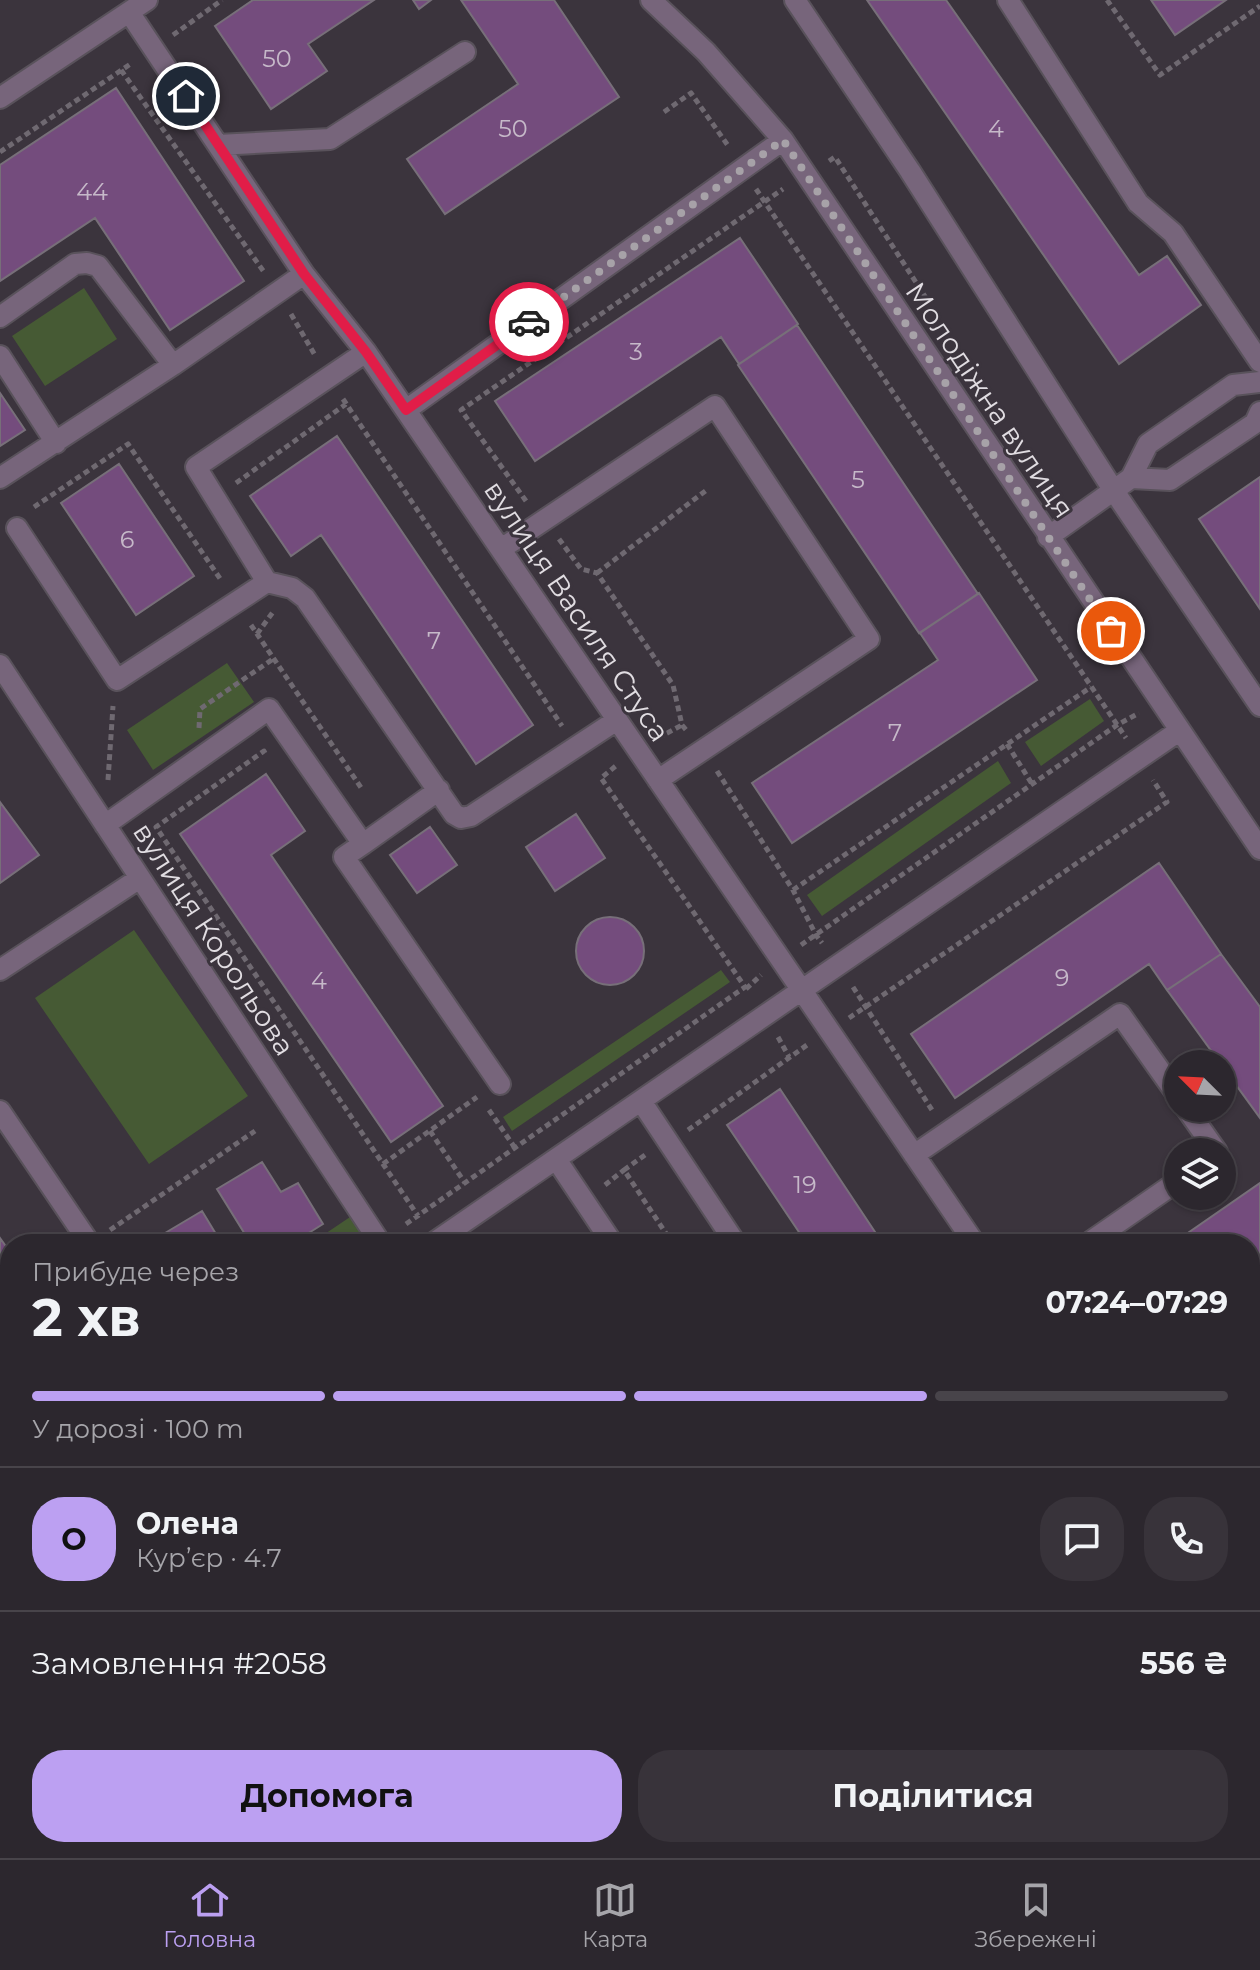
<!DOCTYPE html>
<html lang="uk">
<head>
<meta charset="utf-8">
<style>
  :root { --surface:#2c272e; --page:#38333a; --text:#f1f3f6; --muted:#a6a5aa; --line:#48444a; --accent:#bca0f2 }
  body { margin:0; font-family:Montserrat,sans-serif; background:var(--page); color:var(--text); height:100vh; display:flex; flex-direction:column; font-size:30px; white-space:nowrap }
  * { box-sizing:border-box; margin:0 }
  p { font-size:26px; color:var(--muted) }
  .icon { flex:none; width:44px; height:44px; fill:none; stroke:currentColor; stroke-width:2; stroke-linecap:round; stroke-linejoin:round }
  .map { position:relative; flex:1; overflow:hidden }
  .drawer { position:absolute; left:0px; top:1234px; width:1260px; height:624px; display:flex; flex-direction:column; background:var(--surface); border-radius:32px 32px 0 0; box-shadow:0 2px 6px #0004,0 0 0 2px var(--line) }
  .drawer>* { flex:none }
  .needle { width:52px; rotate:294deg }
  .controls { position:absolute; left:1164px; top:1050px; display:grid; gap:16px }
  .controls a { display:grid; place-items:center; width:72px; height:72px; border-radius:50%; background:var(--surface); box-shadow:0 2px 6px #0004,0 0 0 2px var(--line); font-size:40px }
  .pin { position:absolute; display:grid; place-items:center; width:68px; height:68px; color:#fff; margin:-34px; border:4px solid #fff; border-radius:50%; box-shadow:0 2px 8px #0007 }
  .courier { position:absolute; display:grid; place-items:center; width:80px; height:80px; margin:-40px; border:6px solid #e11d48; border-radius:50%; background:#fff; color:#222; box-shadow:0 2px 10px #0007 }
  .overview em { font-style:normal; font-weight:700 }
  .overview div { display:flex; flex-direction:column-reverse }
  .overview { display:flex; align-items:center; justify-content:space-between; height:136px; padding:0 32px }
  h1 { font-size:52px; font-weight:700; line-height:60px }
  .bar { display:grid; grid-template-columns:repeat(4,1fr); gap:12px 8px; align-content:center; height:96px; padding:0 32px }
  .bar i { height:10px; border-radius:6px; background:var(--line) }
  .bar .selected { background:var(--accent) }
  .bar p { grid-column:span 4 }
  .line { display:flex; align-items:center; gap:20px; padding:0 32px; border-top:2px solid var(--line) }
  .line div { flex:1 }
  .round { display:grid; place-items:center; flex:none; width:84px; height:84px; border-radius:32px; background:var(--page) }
  .cta { display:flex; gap:16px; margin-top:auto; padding:16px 32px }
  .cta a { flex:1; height:92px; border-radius:32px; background:var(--accent); color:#111; font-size:32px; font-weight:700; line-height:92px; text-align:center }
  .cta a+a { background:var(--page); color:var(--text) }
  .dock { display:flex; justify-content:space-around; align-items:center; height:112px; border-top:2px solid var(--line); background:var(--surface); font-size:22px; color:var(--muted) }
  .dock a { display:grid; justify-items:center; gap:4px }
  .dock .selected { color:var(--accent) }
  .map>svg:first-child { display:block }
  .green { fill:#465a34 }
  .building { fill:#744c7d; stroke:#776f79; stroke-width:2 }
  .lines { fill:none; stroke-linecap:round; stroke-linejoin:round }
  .minor-casing { stroke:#59525b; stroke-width:24 }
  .path { stroke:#6f6971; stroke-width:5; stroke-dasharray:6 4; stroke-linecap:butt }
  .minor { stroke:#77657b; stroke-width:20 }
  .done { stroke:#a7a2a8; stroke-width:8; stroke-dasharray:0 14.4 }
  .route { stroke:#e11d48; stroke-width:10 }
  .labels { text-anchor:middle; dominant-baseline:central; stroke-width:6; stroke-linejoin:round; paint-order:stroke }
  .number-label { font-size:24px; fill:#c6b9c9 }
  .street-label { font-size:28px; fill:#e1dde2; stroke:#3b343d }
</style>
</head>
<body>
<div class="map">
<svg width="1260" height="1858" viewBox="0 0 1260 1858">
  <rect width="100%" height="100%" fill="#3b343d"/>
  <path class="green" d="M84,288L117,339L45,386L12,336Z
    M227,663L254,702L153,770L127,730Z
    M1090,699L1104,721L1041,766L1025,742Z
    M998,761L1011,783L822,916L807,895Z
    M134,930L248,1096L149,1164L35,998Z
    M721,970L730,982L512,1131L503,1117Z
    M353,1215L363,1233L346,1244H310Z
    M10,1728V1804L0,1811V1735Z
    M16,1848H136L143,1858H22Z"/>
  <path class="building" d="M253,0H374L308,44L327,71L271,109L215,26Z
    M413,0H431L419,9Z
    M461,0H554L619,97L445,214L407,159L518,84Z
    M867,0H946L1139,275L1167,256L1201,305L1119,364Z
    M1151,0H1226L1175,35Z
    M116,88L244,281L170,330L95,218L0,281V165Z
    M740,238L798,324L739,364L721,337L535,461L495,401Z
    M797,325L978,594L919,633L738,365Z
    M0,393L25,430L0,446Z
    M337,436L533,725L476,764L321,535L291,556L250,496Z
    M119,464L194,576L136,615L61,503Z
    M1260,477V609L1199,519Z
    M979,593L1037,680L792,843L752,783L938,660L920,633Z
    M266,774L305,831L271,855L443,1106L391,1142L180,834Z
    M0,802L39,855L0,883Z
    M576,814L605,858L555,891L526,847Z
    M430,827L457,865L417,893L390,855Z
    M1159,863L1221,954L1167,990L1149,964L955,1098L911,1034Z
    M576 951a34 34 0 1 1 68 0a34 34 0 1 1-68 0Z
    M1221,954L1260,1007V1118L1167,990Z
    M780,1089L883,1244H807L727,1125Z
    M262,1162L281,1192L298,1183L323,1224L291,1244H251L217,1189Z
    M1260,1183V1277L1250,1284V1244H1172Z
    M202,1211L222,1244H158L155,1239Z
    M0,1238L10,1252V1373L0,1358Z
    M1255,1498L1260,1506V1591L1250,1576V1501Z
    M322,1848H452L438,1858H329Z
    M724,1848H755L762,1858H709Z
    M949,1848H1080L1065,1858H934Z"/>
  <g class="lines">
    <defs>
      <path id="minor" d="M651,0L706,52L783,140L1260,849
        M795,0L910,171L1114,491L1260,706
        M1008,0L1138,203L1173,233L1260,362
        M129,12L304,274L366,352L975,1244
        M0,98L147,0
        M218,145L330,139L465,52
        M0,317L75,264L87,263L98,266L173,365
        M366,352L196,467L267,582L292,588L305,598L454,814L461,818L471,816L617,720
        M0,356L56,443
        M406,410L783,140
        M0,478L173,365L304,274
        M1131,478L1170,480L1255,423L1260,412
        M17,528L117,680L267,582
        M1048,537L1131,478L1148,444L1233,385L1260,382
        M501,549L715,406L869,639L658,780
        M0,665L381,1244
        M105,825L269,709L363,844L439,790
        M363,844L344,857L500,1084
        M0,970L140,878
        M641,1101L736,1244
        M1186,1108L1217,1152
        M0,1111L90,1244
        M914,1155L1120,1014L1178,1096
        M556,1159L613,1244
        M432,1244L1179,731
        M1087,1244L1178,1181
        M1250,1387L1260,1380
        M0,1510L10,1524
        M1250,1648L1260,1662
        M1250,1805L1260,1799
        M232,1848L239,1858
        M611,1848L618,1858
        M833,1857L845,1848
        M562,1858L577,1848
        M1173,1858L1188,1848"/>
    </defs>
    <use href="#minor" class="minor-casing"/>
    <path class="path" d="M1107,0L1160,75L1260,6
      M173,35L222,0
      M121,70L264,272
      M664,112L691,93L729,147
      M0,152L132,63
      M829,161L835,157L928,301
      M756,189L1126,738
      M291,314L316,357
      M343,399L562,726
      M236,483L346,404
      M526,501L461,410L783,189
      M34,507L128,444L221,580
      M559,539L581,569L597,573L673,685L682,725L687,731
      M597,573L708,489
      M251,625L362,789
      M257,634L273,612
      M199,728L200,709L273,659
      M658,738L682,725
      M1007,744L1032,784
      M265,753L264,751L156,827L418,1216
      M717,771L793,890L816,935L822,943
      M108,780L113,706
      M793,890L1091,687
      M801,945L1117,725L1139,713
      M853,987L932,1110
      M746,989L761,975
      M849,1018L1167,802L1153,780
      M778,1037L789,1057
      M489,1110L515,1148
      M688,1130L807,1045
      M430,1131L465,1183
      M645,1155L624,1170L673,1244
      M383,1164L477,1097
      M605,1185L624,1170
      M406,1224L745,987L601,778L617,765
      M110,1230L255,1131"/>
    <use href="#minor" class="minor"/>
  </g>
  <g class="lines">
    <path class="done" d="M529,322L783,140L1111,631"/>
    <path class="route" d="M186,96L304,274L366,352L406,410L529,322"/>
  </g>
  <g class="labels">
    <g class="number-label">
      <text x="277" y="58">50</text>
      <text x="513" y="128">50</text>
      <text x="996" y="128">4</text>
      <text x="92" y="191">44</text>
      <text x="636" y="351">3</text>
      <text x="858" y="479">5</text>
      <text x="127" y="539">6</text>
      <text x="434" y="640">7</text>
      <text x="895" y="732">7</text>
      <text x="1062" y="977">9</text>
      <text x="319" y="980">4</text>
      <text x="805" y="1184">19</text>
    </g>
    <g class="street-label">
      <text transform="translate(990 400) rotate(56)">Молодіжна вулиця</text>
      <text transform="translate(577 611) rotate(56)">вулиця Василя Стуса</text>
      <text transform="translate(214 939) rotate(57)">вулиця Корольова</text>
    </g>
  </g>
</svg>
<div class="controls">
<a><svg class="needle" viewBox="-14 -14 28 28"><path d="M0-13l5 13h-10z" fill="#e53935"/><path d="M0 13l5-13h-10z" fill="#a6a5aa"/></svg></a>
<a><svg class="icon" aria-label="layers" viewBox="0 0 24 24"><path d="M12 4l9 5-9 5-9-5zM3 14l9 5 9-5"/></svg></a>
</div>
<div class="pin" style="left:1111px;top:631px;background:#ea580c"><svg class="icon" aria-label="bag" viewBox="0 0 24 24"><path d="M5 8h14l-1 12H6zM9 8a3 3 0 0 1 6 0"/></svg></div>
<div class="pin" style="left:186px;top:96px;background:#1f2937"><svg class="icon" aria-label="home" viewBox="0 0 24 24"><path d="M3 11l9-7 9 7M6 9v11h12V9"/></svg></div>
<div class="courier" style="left:529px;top:322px"><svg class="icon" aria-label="car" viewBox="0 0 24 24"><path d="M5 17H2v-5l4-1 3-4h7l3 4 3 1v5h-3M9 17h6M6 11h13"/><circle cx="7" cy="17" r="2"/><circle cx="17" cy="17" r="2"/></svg></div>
<section class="drawer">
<div class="overview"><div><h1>2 хв</h1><p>Прибуде через</p></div><em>07:24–07:29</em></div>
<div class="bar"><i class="selected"></i><i class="selected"></i><i class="selected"></i><i></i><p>У дорозі · 100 m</p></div>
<div class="line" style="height:144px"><b class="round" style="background:var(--accent);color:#111">О</b><div><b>Олена</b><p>Кур’єр · 4.7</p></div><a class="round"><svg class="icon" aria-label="chat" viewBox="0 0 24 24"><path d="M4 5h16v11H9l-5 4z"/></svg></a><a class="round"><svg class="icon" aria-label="phone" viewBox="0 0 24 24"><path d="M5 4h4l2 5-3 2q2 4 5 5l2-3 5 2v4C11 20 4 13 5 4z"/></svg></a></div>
<div class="line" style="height:104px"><div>Замовлення #2058</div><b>556 ₴</b></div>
<div class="cta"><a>Допомога</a><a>Поділитися</a></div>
</section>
</div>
<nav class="dock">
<a class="selected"><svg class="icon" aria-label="home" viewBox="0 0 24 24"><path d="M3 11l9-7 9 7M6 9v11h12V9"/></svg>Головна</a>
<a><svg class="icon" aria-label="map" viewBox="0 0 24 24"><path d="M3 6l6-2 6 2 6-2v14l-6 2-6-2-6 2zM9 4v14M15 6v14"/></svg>Карта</a>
<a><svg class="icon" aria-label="saved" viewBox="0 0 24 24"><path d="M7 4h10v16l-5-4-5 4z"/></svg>Збережені</a>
</nav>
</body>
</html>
